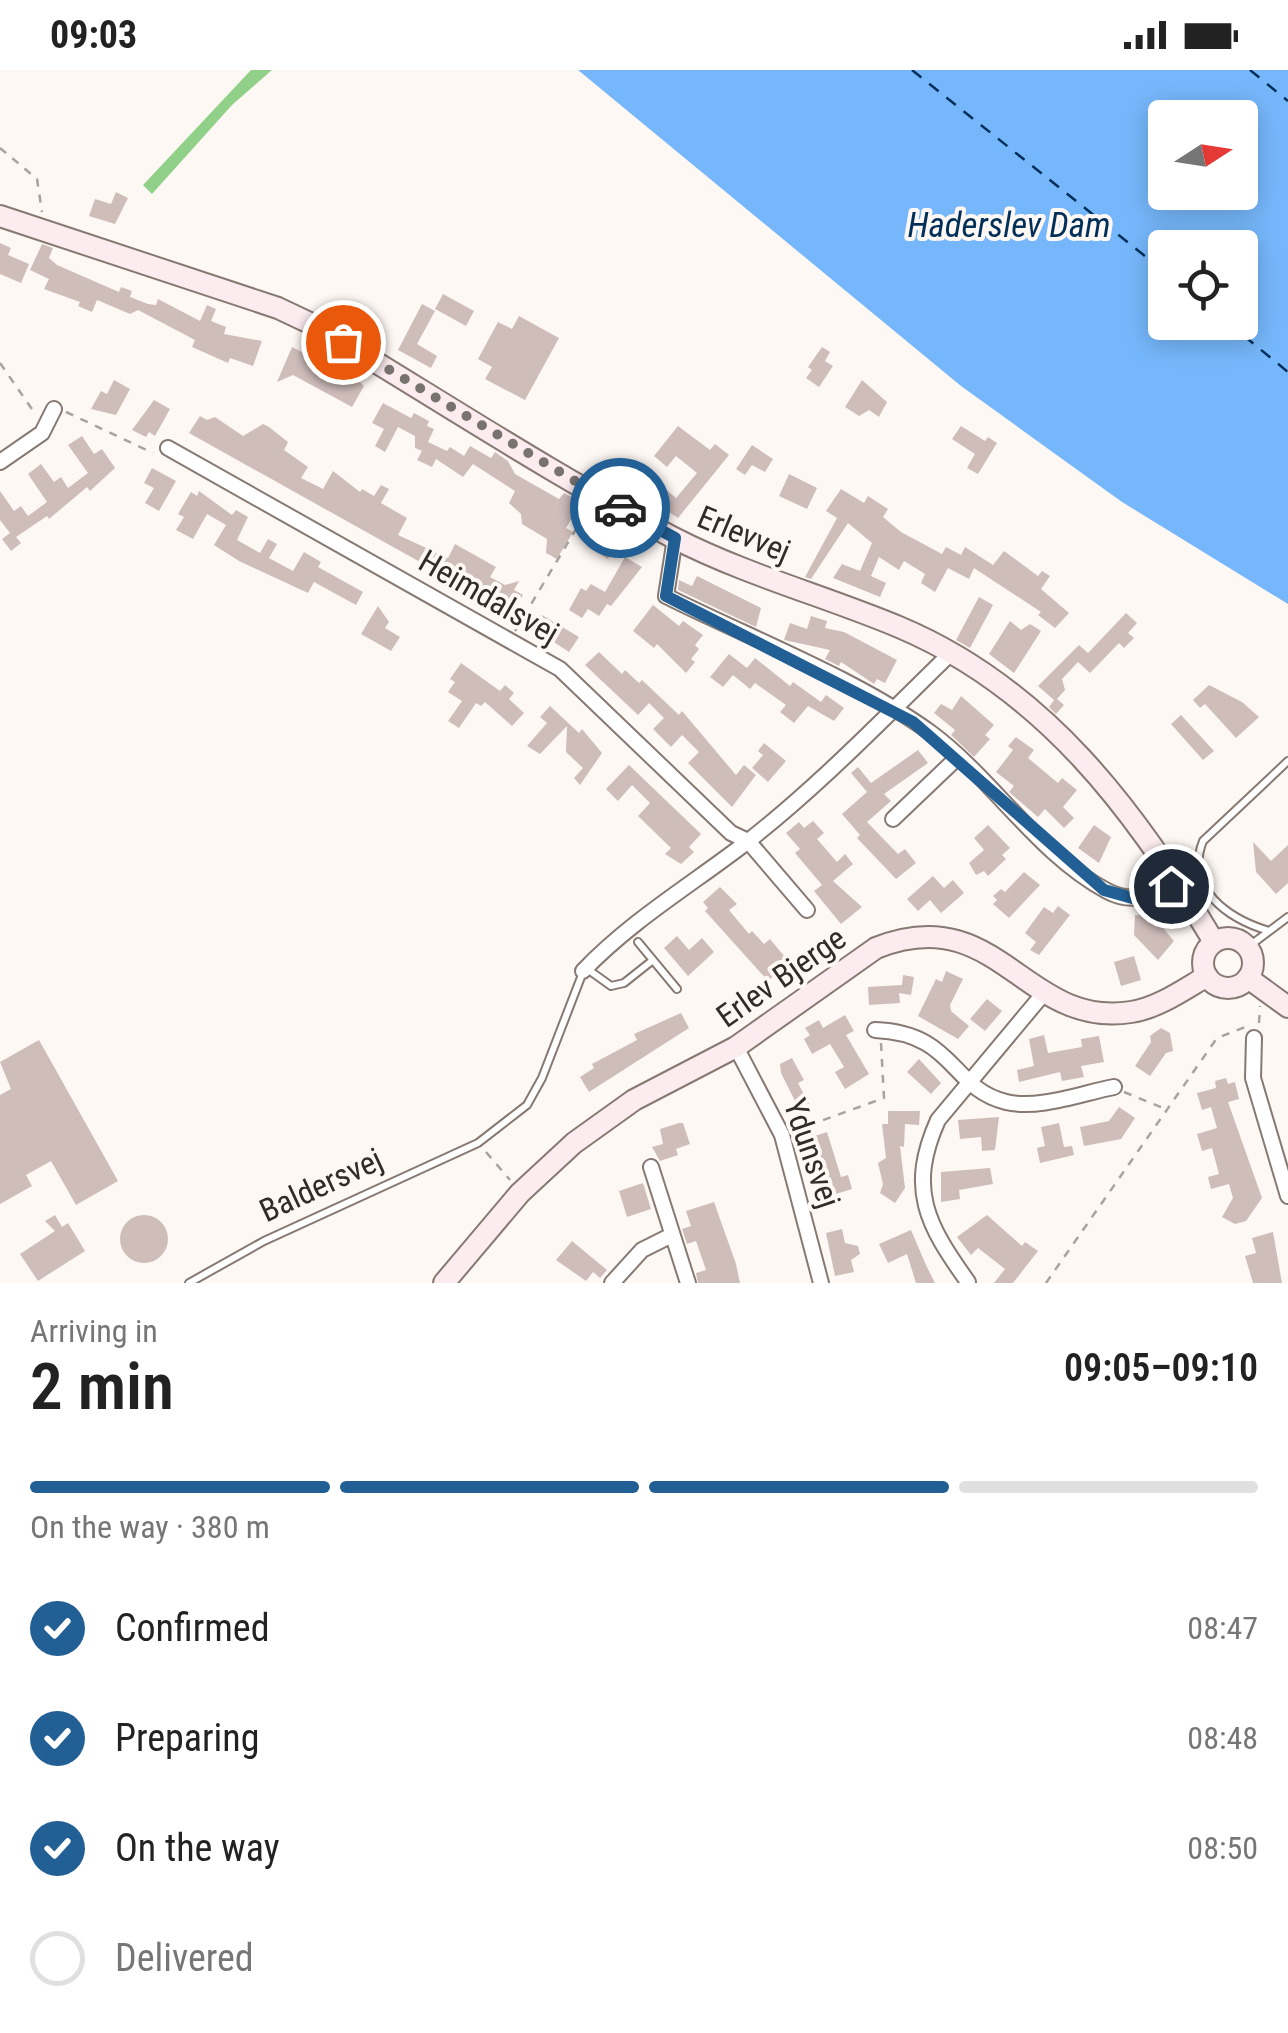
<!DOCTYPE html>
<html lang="en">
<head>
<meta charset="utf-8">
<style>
  :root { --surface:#fff; --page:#f2f2f2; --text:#222; --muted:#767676; --line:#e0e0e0; --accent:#215f95 }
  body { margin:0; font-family:"Roboto Condensed",sans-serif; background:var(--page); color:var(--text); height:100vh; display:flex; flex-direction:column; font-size:38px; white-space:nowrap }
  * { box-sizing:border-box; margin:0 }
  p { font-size:32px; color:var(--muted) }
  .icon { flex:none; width:55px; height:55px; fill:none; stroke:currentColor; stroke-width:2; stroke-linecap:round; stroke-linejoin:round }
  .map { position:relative; height:1213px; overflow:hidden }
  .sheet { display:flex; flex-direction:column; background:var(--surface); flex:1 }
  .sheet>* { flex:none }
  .needle { width:65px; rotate:78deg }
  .controls { position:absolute; left:1148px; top:30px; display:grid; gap:20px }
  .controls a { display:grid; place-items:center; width:110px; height:110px; border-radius:10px; background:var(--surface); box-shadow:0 5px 25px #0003; font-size:50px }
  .pin { position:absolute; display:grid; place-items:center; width:85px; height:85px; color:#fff; margin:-42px; border:5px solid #fff; border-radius:50%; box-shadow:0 2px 10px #0007 }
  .courier { position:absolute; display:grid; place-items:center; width:100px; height:100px; margin:-50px; border:8px solid #215f95; border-radius:50%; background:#fff; color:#222; box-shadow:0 2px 12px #0007 }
  .summary em { font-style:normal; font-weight:600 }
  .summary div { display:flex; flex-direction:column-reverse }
  .summary { display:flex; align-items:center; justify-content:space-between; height:170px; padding:0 30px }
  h1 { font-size:65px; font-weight:600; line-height:75px }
  .bar { display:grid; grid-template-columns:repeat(4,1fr); gap:15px 10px; align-content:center; height:120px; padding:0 30px }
  .bar i { height:12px; border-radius:8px; background:var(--line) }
  .bar .on { background:var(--accent) }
  .bar p { grid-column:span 4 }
  ol { padding:0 30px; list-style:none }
  li { display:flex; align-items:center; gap:30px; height:110px }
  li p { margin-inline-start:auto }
  li .icon { padding:10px; border-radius:50%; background:var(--accent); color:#fff; stroke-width:4 }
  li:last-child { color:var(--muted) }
  li i { width:55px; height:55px; border:5px solid var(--line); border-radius:50% }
  .status { display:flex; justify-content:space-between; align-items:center; height:70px; padding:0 50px; background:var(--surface); direction:ltr }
  .status svg { height:28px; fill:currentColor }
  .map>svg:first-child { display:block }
  .forest { fill:#90d089 }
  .water { fill:#76b7fb; fill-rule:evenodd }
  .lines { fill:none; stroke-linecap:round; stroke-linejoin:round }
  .ferry { stroke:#00305a; stroke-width:2.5; stroke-dasharray:12 10; stroke-linecap:butt }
  .building { fill:#cfbdba }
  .lane-casing { stroke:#877972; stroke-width:10 }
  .street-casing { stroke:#877972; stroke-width:18 }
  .secondary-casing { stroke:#877972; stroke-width:24 }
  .path { stroke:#a9a39f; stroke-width:2.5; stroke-dasharray:8 8; stroke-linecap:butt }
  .lane { stroke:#fff; stroke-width:6 }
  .street { stroke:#fff; stroke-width:14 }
  .secondary { stroke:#fcecf0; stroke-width:20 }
  .done { stroke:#797370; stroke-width:10; stroke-dasharray:0 18 }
  .route { stroke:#215f95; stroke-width:12 }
  .labels { text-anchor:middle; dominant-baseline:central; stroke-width:8; stroke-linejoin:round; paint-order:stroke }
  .street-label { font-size:32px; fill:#322c29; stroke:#fef8f4 }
  .water-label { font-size:35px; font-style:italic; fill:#00305a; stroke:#fef8f4 }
</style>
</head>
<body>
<div class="status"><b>09:03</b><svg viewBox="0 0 49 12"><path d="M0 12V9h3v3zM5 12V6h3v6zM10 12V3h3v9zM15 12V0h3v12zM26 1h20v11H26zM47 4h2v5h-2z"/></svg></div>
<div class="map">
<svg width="1288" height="1213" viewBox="0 0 1288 1213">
  <rect width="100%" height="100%" fill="#fef8f4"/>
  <path class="forest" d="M251,0H272L232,35L152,124L143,115Z"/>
  <path class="water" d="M578,0H1288V534L1122,432L961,316ZM1165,48H1240V122H1165ZM1165,178H1240V252H1165Z"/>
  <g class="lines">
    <path class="ferry" d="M912,0L1165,202
      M1250,0L1288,31
      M1227,252L1288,302"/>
  </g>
  <path class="building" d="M116,122L128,128L115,154L89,146L95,129L111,134Z
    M0,173L11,178L8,185L29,194L21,213L0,204Z
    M42,174L53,178L49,188L57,195L112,219L119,222L121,217L132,221L130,227L148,234L156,235L158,229L200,251L207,235L216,239L211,251L226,257L224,264L262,271L253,296L230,288L228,293L192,277L195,270L138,240L130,244L97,230L92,242L78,236L80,232L44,219L49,209L30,200Z
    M443,224L474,241L466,256L435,239Z
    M422,234L435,241L417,274L437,286L431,298L398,280Z
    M519,246L559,268L525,330L485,309L492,297L478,289L498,252L512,259Z
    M292,277L302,282L305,278L313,282L315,277L362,303L358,310L364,316L352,337L293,305L277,312Z
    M822,277L830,282L825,291L833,296L819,317L806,308L812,300L808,297Z
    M114,310L130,319L116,345L91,339L101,321L107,324Z
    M862,310L887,332L879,347L869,340L859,346L845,337Z
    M154,330L170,339L155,366L149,362L146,367L132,360Z
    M383,333L411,348L414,343L429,351L427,356L434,359L428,372L447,381L450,377L464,386L470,376L491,388L495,382L508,391L515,404L559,429L564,423L574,428L570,436L577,440L566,458L573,462L557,489L546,483L547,469L522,454L521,444L509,433L515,421L473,394L463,407L436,389L432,397L417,390L422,381L415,378V366L398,357L385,382L375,376L384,359L372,353Z
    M200,346L207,350L215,347L243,366L263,354L269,357L288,372L284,380L308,397L301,408L323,419L333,401L360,422L362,419L374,426L381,415L389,419L381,433L407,448L398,465L448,488L455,474L496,497L490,507L505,515L519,511L514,520L523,525L513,544L189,363Z
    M678,356L710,380L715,374L729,385L678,448L640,423L652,408L676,428L697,403L676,386L667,397L654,386Z
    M961,356L985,371L988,367L997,373L978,404L967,398L975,384L952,369Z
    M82,366L94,384L102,379L115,398L90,421L87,417L49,449L47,446L16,467L21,473L11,481L2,469L10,463L0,450V421L14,441L21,436L28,446L47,432L28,404L41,394L54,412L61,407L68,418L88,403L68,375Z
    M752,375L773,389L765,402L752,395L745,405L736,399Z
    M152,398L176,411L159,441L145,433L154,418L144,413Z
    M789,404L817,418L807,439L779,426Z
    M841,419L864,433L868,426L888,439L883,447L901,462L942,484L946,477L961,485L965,477L993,495L1004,481L1038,506L1042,501L1050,506L1041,519L1069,543L1055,558L1038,545L1041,542L974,498L969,509L948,498L935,522L921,513L925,504L904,491L899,500L879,487L871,506L886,513L880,527L833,508L842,494L860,501L872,473L848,453L811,509L805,507L837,448L826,441Z
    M199,421L232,445L236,440L248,447L237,470L260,483L268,469L277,474L269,488L293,501L304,482L321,492L318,497L363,522L356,535L314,512L308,523L239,491L214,475L226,455L207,444L193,469L176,460L184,447L178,444L191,422L197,426Z
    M604,457L621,466L608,489L587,476Z
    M625,487L642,497L611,536L607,534L599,546L588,539L582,548L569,540L581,518L586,521L591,514L605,522Z
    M697,506L761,538L756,557L678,520L679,510L692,516Z
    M979,527L993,535L970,578L956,570Z
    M653,535L679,556L683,551L703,565L695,575L699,579L691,589L695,592L686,603L657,574L654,578L633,561Z
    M378,536L389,552L385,558L400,567L391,581L361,564Z
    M1126,543L1137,553L1128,563L1134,568L1124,578L1119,573L1090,603L1078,592L1062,609L1065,620L1057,629L1064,635L1056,644L1049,637L1054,630L1038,616L1079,575L1088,583Z
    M542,545L579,567L569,582L532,558Z
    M811,546L827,551L825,558L844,562L897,590L885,613L877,609L874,614L841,592L839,596L825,589L830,580L784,570L790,553L807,559Z
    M1010,551L1021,560L1030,554L1041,561L1014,603L989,584Z
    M599,582L622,604L625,600L639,613L642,610L679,645L682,641L736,705L744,695L756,705L732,737L688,693L699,682L682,665L671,677L653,659L664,648L649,633L638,645L585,595Z
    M729,584L747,598L755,588L790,616L793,612L821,632L826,625L844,638L834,651L808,636L794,653L780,642L786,635L755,613L750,619L733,605L723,617L710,607Z
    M461,593L500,621L505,615L514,623L509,629L524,643L512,656L485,632L481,636L476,633L459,658L448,651L462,631L448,622L455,612L450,609Z
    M1209,615L1242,632L1259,647L1236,668L1205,634L1200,638L1193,630Z
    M961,626L994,655L985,665L990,669L974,687L951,665L955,660L934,643L941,634L952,640Z
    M550,636L579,663L582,659L602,683L580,715L574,708L583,698L566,682L567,656L540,684L527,676L547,653L540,647Z
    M1181,645L1214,681L1203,690L1171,654Z
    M1016,667L1034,680L1028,688L1058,713L1062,708L1077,720L1063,737L1074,748L1064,758L1045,739L1038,747L1009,722L1014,716L996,702L1013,680L1008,676Z
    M764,673L786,691L768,712L752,698L763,685L758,681Z
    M918,680L928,693L884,724L891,731L867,752L898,784L905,779L916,793L896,809L857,768L860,765L842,744L867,722L851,703L858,697L871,713Z
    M629,695L701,764L689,777L694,782L681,794L665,784L671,778L638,746L650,733L632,715L618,731L606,719Z
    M813,751L824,763L817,769L837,792L845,784L853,794L833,811L862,837L841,854L814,821L822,815L795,783L800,779L786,763L799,752L804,758Z
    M988,755L1010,778L1002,785L1006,789L988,806L984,801L976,805L969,793L984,780L974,768Z
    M1094,755L1111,767L1099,793L1078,778Z
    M1253,772L1271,791L1288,775V813L1276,824L1256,802Z
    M1024,802L1040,815L1009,848L993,834L997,830L993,826L1001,819L1005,822Z
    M933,806L944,818L953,810L964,823L941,843L930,830L918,841L907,829Z
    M720,817L737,834L729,840L749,864L752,861L764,874L770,869L790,893L768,911L705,841L708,838L703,832Z
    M1058,836L1070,845L1039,885L1030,880L1036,872L1025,863L1044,837L1053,843Z
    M1135,845L1153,846L1174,871L1158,890L1134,865Z
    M677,866L689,880L702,868L714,882L688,906L664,878Z
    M1134,886L1141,910L1121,916L1114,892Z
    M946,901L963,909L950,935L951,941L969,956L958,969L918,946L936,909L942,912Z
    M903,905L914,907L911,925L899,923L900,933L869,935L868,917L902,915Z
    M987,929L1002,941L985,961L970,949Z
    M681,943L689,958L589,1022L580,1007L594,998L592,994L637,970L634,964Z
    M845,945L854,961L846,965L869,1004L845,1019L835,1002L844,997L830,974L812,984L804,969L810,965L805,958L819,950L823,958Z
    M1161,958L1170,963L1173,981L1166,983L1150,1006L1135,996L1151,972L1150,966Z
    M1044,965L1048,983L1082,977L1081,969L1099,966L1104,992L1081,996L1084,1007L1062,1011L1060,1002L1019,1012L1017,1000L1034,996L1029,969Z
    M39,970L118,1111L76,1135L51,1091L26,1105L32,1116L0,1134V1025L11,1019L0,992Z
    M792,988L804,1010L798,1013L809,1034L799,1039L781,1003L780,994Z
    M919,989L941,1013L931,1024L907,1002Z
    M1226,1008L1228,1014L1235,1012L1239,1029L1228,1032L1262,1128L1246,1151L1235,1154L1222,1147L1233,1128L1229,1114L1211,1119L1208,1107L1219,1104L1212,1078L1202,1081L1197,1064L1217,1058L1211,1037L1202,1040L1197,1023L1216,1018L1215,1011Z
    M1119,1037L1135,1048L1121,1069L1084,1076L1080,1057L1109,1051Z
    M888,1041H920L919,1055L905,1054L904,1077L900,1076L905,1118L895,1133L880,1123L883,1114L878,1093L886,1088L882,1054H888Z
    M999,1047L995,1080L982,1081L981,1067L960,1069L958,1050Z
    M679,1053H683L690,1074L676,1079L678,1085L660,1091L652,1077L663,1074L660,1059Z
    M1059,1053L1064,1077L1072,1076L1074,1085L1040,1093L1037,1078L1045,1076L1041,1057Z
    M827,1062L841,1107L848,1105L852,1119L829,1126L815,1080L803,1084L799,1071Z
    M990,1098L993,1114L959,1120L960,1129L941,1132V1102Z
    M643,1113L651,1139L627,1147L619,1121Z
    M714,1132L736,1194L740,1213H698L696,1203L706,1200L696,1171L687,1174L682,1159L691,1156L686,1141Z
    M120 1169a24 24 0 1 1 48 0a24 24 0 1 1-48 0Z
    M55,1145L62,1157L68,1153L85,1181L38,1211L20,1184L55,1161L45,1151Z
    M987,1145L1022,1176L1025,1172L1038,1181L1013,1213H994L1005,1199L978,1178L971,1185L957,1167Z
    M842,1159L845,1173L858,1176L860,1184L851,1190L854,1202L835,1206L826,1163Z
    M911,1160L926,1195L935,1213H916L907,1184L888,1193L879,1174Z
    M1273,1162L1282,1213H1253L1245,1186L1256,1183L1252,1168Z
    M572,1171L607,1200L600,1208L593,1202L586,1211L556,1190Z"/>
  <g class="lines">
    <defs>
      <path id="lane" d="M1269,861C1229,849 1184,819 1203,771L1288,691
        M638,872L677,919
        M1248,877L1288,847
        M586,898L611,916L624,913L653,890
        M189,1213L264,1171L478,1073L527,1035L542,1008L583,902"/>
      <path id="street" d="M168,378L560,599L731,763L748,771L807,840
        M0,392L42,363L54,339
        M675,468L666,526C750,568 857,609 931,663C993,709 1038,784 1107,821C1133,835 1154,825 1178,813
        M893,749L958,687
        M583,901C632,850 691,815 747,772C820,715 885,647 951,583
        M875,960C955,963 950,1018 1006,1032C1038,1040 1082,1023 1114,1017
        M1254,968L1253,1008L1288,1126
        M736,977L782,1065L821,1213
        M651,1097L688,1213
        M968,1212C927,1155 907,1119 938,1050L1044,923
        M612,1213L642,1180L672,1165"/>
      <path id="secondary" d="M0,146L278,238L316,256C435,327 551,404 674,468C746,505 825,526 899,557C1044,618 1136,741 1214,872
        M1203 893a25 25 0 1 1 50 0a25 25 0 1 1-50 0Z
        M1248,908L1288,937
        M444,1213L520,1123L574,1073L634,1030L736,977L876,878C998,829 1024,959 1131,942C1158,938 1183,920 1207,906"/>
    </defs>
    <use href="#lane" class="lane-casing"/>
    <use href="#street" class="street-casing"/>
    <use href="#secondary" class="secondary-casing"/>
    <path class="path" d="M0,78L37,109L42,142
      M0,293L36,345
      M66,342L153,383
      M515,561L588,439
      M1259,953L1260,936
      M1124,1022L1168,1040
      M793,1061L884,1028L881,973
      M486,1082L510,1110
      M1046,1213L1217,968L1248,956"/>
    <use href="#lane" class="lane"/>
    <use href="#street" class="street"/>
    <use href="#secondary" class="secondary"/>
  </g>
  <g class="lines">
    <path class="done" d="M343,272L620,438"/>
    <path class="route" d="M620,438L675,468L666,526L913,652L1104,820L1136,829L1171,816"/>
  </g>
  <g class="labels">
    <g class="street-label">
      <text transform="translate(744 464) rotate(23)">Erlevvej</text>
      <text transform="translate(489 527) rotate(30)">Heimdalsvej</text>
      <text transform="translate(781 907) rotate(-35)">Erlev Bjerge</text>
      <text transform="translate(812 1083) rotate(71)">Ydunsvej</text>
      <text transform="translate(321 1115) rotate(-25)">Baldersvej</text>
    </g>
    <g class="water-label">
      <text x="1009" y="155">Haderslev Dam</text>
    </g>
  </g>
</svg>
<div class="controls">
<a><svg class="needle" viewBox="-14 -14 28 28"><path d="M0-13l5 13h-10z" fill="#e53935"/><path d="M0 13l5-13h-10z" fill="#767676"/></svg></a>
<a><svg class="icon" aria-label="locate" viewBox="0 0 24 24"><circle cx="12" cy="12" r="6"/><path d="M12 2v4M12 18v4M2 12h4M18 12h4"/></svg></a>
</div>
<div class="pin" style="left:343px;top:272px;background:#ea580c"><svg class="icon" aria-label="bag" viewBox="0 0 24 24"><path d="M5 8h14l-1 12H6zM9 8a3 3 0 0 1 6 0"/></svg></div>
<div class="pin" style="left:1171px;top:816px;background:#1f2937"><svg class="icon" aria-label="home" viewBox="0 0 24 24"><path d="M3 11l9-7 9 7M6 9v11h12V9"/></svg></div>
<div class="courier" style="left:620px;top:438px"><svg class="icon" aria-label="car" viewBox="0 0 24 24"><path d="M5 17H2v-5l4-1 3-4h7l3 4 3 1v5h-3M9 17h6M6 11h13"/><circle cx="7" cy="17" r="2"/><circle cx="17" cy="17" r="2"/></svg></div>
</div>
<section class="sheet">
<div class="summary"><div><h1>2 min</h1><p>Arriving in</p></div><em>09:05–09:10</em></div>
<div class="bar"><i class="on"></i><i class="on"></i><i class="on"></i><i></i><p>On the way · 380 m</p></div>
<ol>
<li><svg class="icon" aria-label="check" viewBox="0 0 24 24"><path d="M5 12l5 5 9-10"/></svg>Confirmed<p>08:47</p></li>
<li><svg class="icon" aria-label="check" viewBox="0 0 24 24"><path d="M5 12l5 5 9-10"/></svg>Preparing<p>08:48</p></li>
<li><svg class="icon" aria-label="check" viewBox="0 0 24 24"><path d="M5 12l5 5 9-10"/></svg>On the way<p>08:50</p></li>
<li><i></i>Delivered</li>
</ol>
</section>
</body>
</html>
